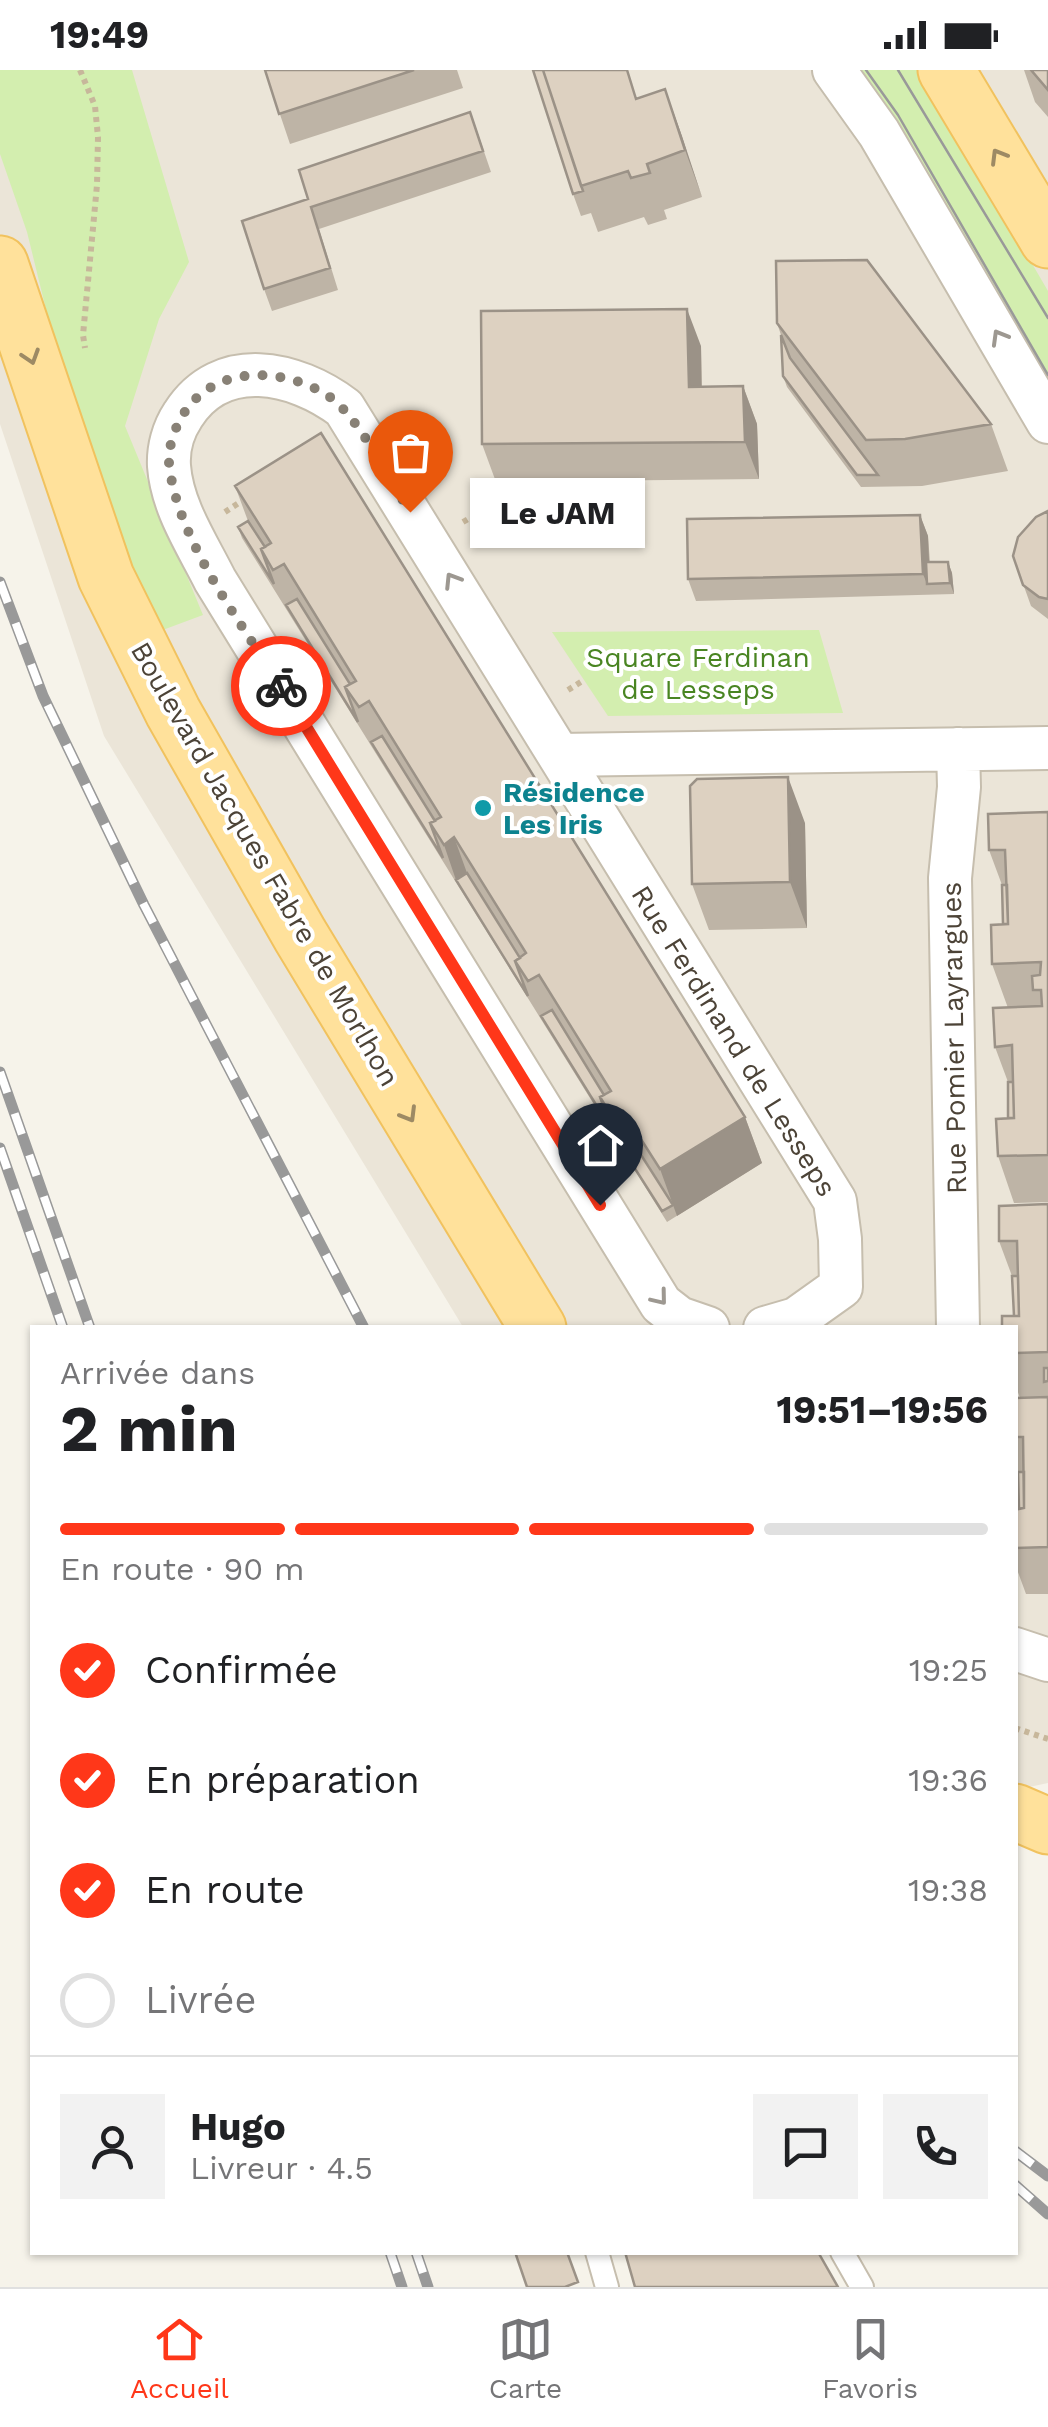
<!DOCTYPE html>
<html lang="fr">
<head>
<meta charset="utf-8">
<style>
  :root { --surface:#fff; --page:#f2f2f2; --text:#202124; --muted:#757577; --line:#e0e0e0; --accent:#ff3719 }
  body { margin:0; font-family:"Work Sans",sans-serif; background:var(--page); color:var(--text); height:100vh; display:flex; flex-direction:column; font-size:38px; white-space:nowrap }
  * { box-sizing:border-box; margin:0 }
  p { font-size:32px; color:var(--muted) }
  .icon { flex:none; width:55px; height:55px; fill:none; stroke:currentColor; stroke-width:2; stroke-linecap:round; stroke-linejoin:round }
  .map { position:relative; flex:1; overflow:hidden }
  .drawer { position:absolute; left:30px; top:1255px; width:988px; height:930px; display:flex; flex-direction:column; background:var(--surface); border-radius:0px; box-shadow:0 2px 8px #0004 }
  .drawer>* { flex:none }
  .pin { position:absolute; display:grid; place-items:center; width:85px; height:85px; color:#fff; margin:-102px -42px; border-radius:50% 50% 50% 0; rotate:-45deg; box-shadow:0 0 10px #0007 }
  .pin .icon { rotate:45deg }
  .courier { position:absolute; display:grid; place-items:center; width:100px; height:100px; margin:-50px; border:8px solid #ff3719; border-radius:50%; background:#fff; color:#222; box-shadow:0 2px 12px #0007 }
  .bubble { position:absolute; height:70px; border-radius:0px; background:var(--surface); box-shadow:0 2px 8px #0004; font-size:32px; font-weight:700; line-height:70px; text-align:center }
  .head em { font-style:normal; font-weight:700 }
  .head div { display:flex; flex-direction:column-reverse }
  .head { display:flex; align-items:center; justify-content:space-between; height:170px; padding:0 30px }
  h1 { font-size:65px; font-weight:700; line-height:75px }
  .bar { display:grid; grid-template-columns:repeat(4,1fr); gap:15px 10px; align-content:center; height:120px; padding:0 30px }
  .bar i { height:12px; border-radius:8px; background:var(--line) }
  .bar .selected { background:var(--accent) }
  .bar p { grid-column:span 4 }
  .line { display:flex; align-items:center; gap:25px; padding:0 30px; border-top:2px solid var(--line) }
  .line div { flex:1 }
  .round { display:grid; place-items:center; flex:none; width:105px; height:105px; border-radius:0px; background:var(--page) }
  ol { padding:0 30px; list-style:none }
  li { display:flex; align-items:center; gap:30px; height:110px }
  li p { margin-inline-start:auto }
  li .icon { padding:10px; border-radius:50%; background:var(--accent); color:#fff; stroke-width:4 }
  li:last-child { color:var(--muted) }
  li i { width:55px; height:55px; border:5px solid var(--line); border-radius:50% }
  .status { display:flex; justify-content:space-between; align-items:center; height:70px; padding:0 50px; background:var(--surface); direction:ltr }
  .status svg { height:28px; fill:currentColor }
  .tab-bar { display:flex; justify-content:space-around; align-items:center; height:140px; border-top:2px solid var(--line); background:var(--surface); font-size:28px; color:var(--muted) }
  .tab-bar a { display:grid; justify-items:center; gap:5px }
  .tab-bar .selected { color:var(--accent) }
  .map>svg:first-child { display:block }
  .residential { fill:#ebe5d8 }
  .green { fill:#d3eeaf }
  .lines { fill:none; stroke-linecap:round; stroke-linejoin:round }
  .service-casing { stroke:#c6beae; stroke-width:26 }
  .minor-casing { stroke:#c6beae; stroke-width:46 }
  .primary-casing { stroke:#f1c25e; stroke-width:59 }
  .path { stroke:#c7b79b; stroke-width:6; stroke-dasharray:5 5; stroke-linecap:butt }
  .service { stroke:#fff; stroke-width:22 }
  .minor { stroke:#fff; stroke-width:42 }
  .primary { stroke:#ffe19b; stroke-width:55 }
  .tram { stroke:#999; stroke-width:2.5 }
  .rail-casing { stroke:#999; stroke-width:11 }
  .rail { stroke:#fff; stroke-width:8; stroke-dasharray:22; stroke-linecap:butt }
  .wall { fill:#beb4a6 }
  .shaded-wall { fill:#9b9287 }
  .building { fill:#ddd1c1; stroke:#9b9287; stroke-width:2.5 }
  .oneway { stroke:#9d8a64 }
  .oneway2 { stroke:#9d9891 }
  .done { stroke:#888176; stroke-width:10; stroke-dasharray:0 18 }
  .route { stroke:#ff3719; stroke-width:12 }
  .culture-dot { fill:#0f9aa8; stroke:#fff; stroke-width:4 }
  .labels { text-anchor:middle; dominant-baseline:central; stroke-width:8; stroke-linejoin:round; paint-order:stroke }
  .park-label { font-size:28px; fill:#498522; stroke:#fff }
  .culture-label { font-size:28px; font-weight:bold; fill:#0d838f; stroke:#fff; text-anchor:start }
  .street-label { font-size:28px; fill:#4c4337; stroke:#fff }
</style>
</head>
<body>
<div class="status"><b>19:49</b><svg viewBox="0 0 49 12"><path d="M0 12V9h3v3zM5 12V6h3v6zM10 12V3h3v9zM15 12V0h3v12zM26 1h20v11H26zM47 4h2v5h-2z"/></svg></div>
<div class="map">
<svg width="1048" height="2217" viewBox="0 0 1048 2217">
  <rect width="100%" height="100%" fill="#f6f3ea"/>
  <path class="residential" d="M0,0H1048V1713L1015,1720V1258L463,1257L104,666L0,354Z"/>
  <path class="green" d="M0,0H132L189,192L159,249L125,356L203,545L160,561L110,458L69,333L27,162L0,84Z
    M849,0H919L1048,221V331Z
    M819,560L843,643L608,646L552,562Z"/>
  <g class="lines">
    <defs>
      <path id="service" d="M597,2182L607,2217
        M842,2182L862,2217"/>
      <path id="minor" d="M834,0L879,63L1048,352
        M958,679L959,717L950,808L958,1258
        M559,685L1048,678
        M708,1258L679,1248L661,1234L215,510C197,474 172,437 169,396C168,379 173,360 183,345C221,285 295,301 344,338L835,1131L840,1169L841,1217L796,1249L765,1258
        M1015,1579L1048,1590"/>
      <path id="primary" d="M946,0L1048,170
        M0,194L106,507L173,642L300,865L538,1258
        M1015,1742L1048,1756"/>
    </defs>
    <use href="#service" class="service-casing"/>
    <use href="#minor" class="minor-casing"/>
    <use href="#primary" class="primary-casing"/>
    <path class="path" d="M80,0L95,36L98,67L97,115L83,265L85,278
      M225,442L248,427
      M463,452L496,433C522,439 595,467 613,442C619,434 618,420 620,410
      M568,620L584,610
      M1015,1658L1048,1669"/>
    <use href="#service" class="service"/>
    <use href="#minor" class="minor"/>
    <use href="#primary" class="primary"/>
    <path class="tram" d="M866,0L898,45L1048,305
      M898,0L1048,248"/>
    <defs>
      <path id="rail" d="M0,512L43,626L144,835L364,1258
        M0,1002L90,1258
        M0,1078L63,1258
        M1015,2081L1048,2106
        M1015,2115L1048,2144
        M390,2182L402,2217
        M416,2182L428,2217"/>
    </defs>
    <use href="#rail" class="rail-casing"/>
    <use href="#rail" class="rail"/>
  </g>
  <path class="wall" d="M265,0H457L463,18L290,74Z
    M1024,0H1048V47L1035,32Z
    M665,19L702,127L664,140L667,149L648,155L644,147L598,162L591,143L581,146L573,124L638,29Z
    M478,64L491,102L319,159L338,220L272,241L264,219L308,129Z
    M777,253L991,354L1008,401L922,416L861,417L787,317L783,306L781,265Z
    M701,276L702,317L743,316L757,354L759,409L496,412L482,374Z
    M235,416L745,1047L762,1093L667,1152L242,468L238,457L248,451Z
    M1048,441V549L1031,536L1013,486Z
    M920,445L928,466L930,492H948L952,503L954,524L696,531L688,509Z
    M1048,742V1132L1014,1133L998,1086L1008,1048V1012L995,977L1008,938L992,894L1003,854L1002,815L989,780Z
    M805,753L807,858L709,860L692,814Z
    M1048,1134V1524H1026L1015,1494V1439H1019L1018,1402L1015,1394V1328H1020L1015,1314V1258L1012,1206L999,1171Z"/>
  <path class="shaded-wall" d="M665,19L682,66L702,127L685,80Z
    M687,239L701,276L702,354L689,317Z
    M743,316L757,354L759,409L745,372Z
    M920,445L928,466L930,514H927L923,504Z
    M948,492L952,503L954,524L950,513Z
    M788,707L805,753L807,858L790,812Z
    M454,767L471,814L456,810L444,775Z
    M745,1047L762,1093L677,1146L660,1099Z"/>
  <path class="building" d="M265,0H414L279,44Z
    M533,0H543L583,121L573,124Z
    M543,0H627L636,29L665,19L685,80L647,94L650,103L631,108L628,101L581,116Z
    M1031,0H1048V20Z
    M470,42L483,81L311,137L330,198L264,219L242,151L308,129L299,100Z
    M867,190L991,354L905,369L866,370L777,253L776,191Z
    M687,239L689,317L743,316L745,372L482,374L481,241Z
    M781,265L790,288L878,405H857L783,306Z
    M321,363L745,1047L660,1099L623,1041L613,1048L600,1027L611,1021L539,905L528,911L515,891L526,883L454,767L444,775L430,753L441,747L369,631L359,637L345,617L356,611L284,494L273,500L261,479L271,473L235,416Z
    M1048,441V529L1039,527L1023,515L1013,486L1018,467L1036,447Z
    M920,445L923,504L688,509L687,449Z
    M248,451L265,477L261,479L274,514L238,457Z
    M926,492H948L950,513L927,514Z
    M297,529L350,614L345,617L358,652L286,535Z
    M382,666L435,751L430,753L443,788L371,672Z
    M788,707L790,812L692,814L690,716L697,709Z
    M1048,742V1085L998,1086L996,1049L1014,1048L1012,975L995,977L993,938L1042,936L1041,920H1033L1032,906L1040,905L1041,892L992,894L991,855L1008,854L1005,780H989L988,744Z
    M467,803L520,888L515,891L528,926L456,810Z
    M1002,815H1007L1008,854H1003Z
    M552,940L604,1025L600,1027L613,1062L541,946Z
    M1008,1012H1013L1014,1048H1008Z
    M636,1077L673,1135L662,1141L625,1083Z
    M1048,1134V1282L1015,1283V1258H1002V1246H1019L1017,1171H999V1136Z
    M1012,1206H1018L1019,1246H1014Z
    M1044,1298H1048V1311L1044,1312Z
    M1048,1327V1477L1015,1478V1439L1024,1438L1023,1367H1015V1328Z
    M1018,1402H1024V1438L1019,1439Z
    M515,2182H567L578,2212L565,2217H527Z
    M625,2182H818L838,2217H635Z"/>
  <defs><path id="oneway-chevron" d="M-2-3.5L2.5 0L-2 3.5" fill="none" stroke-width="1.6" stroke-linecap="round" stroke-linejoin="round" transform="scale(2.5)"/></defs>
  <g class="oneway">
    <use href="#oneway-chevron" transform="translate(998 86) rotate(-121)"/>
    <use href="#oneway-chevron" transform="translate(31 287) rotate(72)"/>
    <use href="#oneway-chevron" transform="translate(409 1045) rotate(59)"/>
  </g>
  <g class="oneway2">
    <use href="#oneway-chevron" transform="translate(999 267) rotate(-120)"/>
    <use href="#oneway-chevron" transform="translate(452 510) rotate(-122)"/>
    <use href="#oneway-chevron" transform="translate(660 1228) rotate(51)"/>
  </g>
  <g class="lines">
    <path class="done" d="M281,616C241,553 181,475 170,401C166,381 174,359 184,343C215,295 282,297 327,325C357,344 390,410 410,442"/>
    <path class="route" d="M281,616L600,1135"/>
  </g>
  <circle class="culture-dot" cx="483" cy="738" r="10"/>
  <g class="labels">
    <g class="park-label">
      <text x="698" y="587">Square Ferdinan<tspan x="698" dy="32">de Lesseps</tspan></text>
    </g>
    <g class="culture-label">
      <text x="503" y="722">Résidence<tspan x="503" dy="32">Les Iris</tspan></text>
    </g>
    <g class="street-label">
      <text transform="translate(265 794) rotate(60)">Boulevard Jacques Fabre de Morlhon</text>
      <text transform="translate(954 968) rotate(-91)">Rue Pomier Layrargues</text>
      <text transform="translate(734 971) rotate(58)">Rue Ferdinand de Lesseps</text>
    </g>
  </g>
</svg>
<div class="pin" style="left:410px;top:442px;background:#ea580c"><svg class="icon" aria-label="bag" viewBox="0 0 24 24"><path d="M5 8h14l-1 12H6zM9 8a3 3 0 0 1 6 0"/></svg></div>
<div class="pin" style="left:600px;top:1135px;background:#1f2937"><svg class="icon" aria-label="home" viewBox="0 0 24 24"><path d="M3 11l9-7 9 7M6 9v11h12V9"/></svg></div>
<div class="courier" style="left:281px;top:616px"><svg class="icon" aria-label="bike" viewBox="0 0 24 24"><circle cx="6" cy="16" r="4"/><circle cx="18" cy="16" r="4"/><path d="M6 16l4-8h5l3 8M10 8l3 8H6M13 5h3"/></svg></div>
<div class="bubble" style="left:470px;top:408px;width:175px">Le JAM</div>
<section class="drawer">
<div class="head"><div><h1>2 min</h1><p>Arrivée dans</p></div><em>19:51–19:56</em></div>
<div class="bar"><i class="selected"></i><i class="selected"></i><i class="selected"></i><i></i><p>En route · 90 m</p></div>
<ol>
<li><svg class="icon" aria-label="check" viewBox="0 0 24 24"><path d="M5 12l5 5 9-10"/></svg>Confirmée<p>19:25</p></li>
<li><svg class="icon" aria-label="check" viewBox="0 0 24 24"><path d="M5 12l5 5 9-10"/></svg>En préparation<p>19:36</p></li>
<li><svg class="icon" aria-label="check" viewBox="0 0 24 24"><path d="M5 12l5 5 9-10"/></svg>En route<p>19:38</p></li>
<li><i></i>Livrée</li>
</ol>
<div class="line" style="height:180px"><a class="round"><svg class="icon" aria-label="person" viewBox="0 0 24 24"><circle cx="12" cy="8" r="4"/><path d="M4 21q1-7 8-7t8 7"/></svg></a><div><b>Hugo</b><p>Livreur · 4.5</p></div><a class="round"><svg class="icon" aria-label="chat" viewBox="0 0 24 24"><path d="M4 5h16v11H9l-5 4z"/></svg></a><a class="round"><svg class="icon" aria-label="phone" viewBox="0 0 24 24"><path d="M5 4h4l2 5-3 2q2 4 5 5l2-3 5 2v4C11 20 4 13 5 4z"/></svg></a></div>
</section>
</div>
<nav class="tab-bar">
<a class="selected"><svg class="icon" aria-label="home" viewBox="0 0 24 24"><path d="M3 11l9-7 9 7M6 9v11h12V9"/></svg>Accueil</a>
<a><svg class="icon" aria-label="map" viewBox="0 0 24 24"><path d="M3 6l6-2 6 2 6-2v14l-6 2-6-2-6 2zM9 4v14M15 6v14"/></svg>Carte</a>
<a><svg class="icon" aria-label="saved" viewBox="0 0 24 24"><path d="M7 4h10v16l-5-4-5 4z"/></svg>Favoris</a>
</nav>
</body>
</html>
